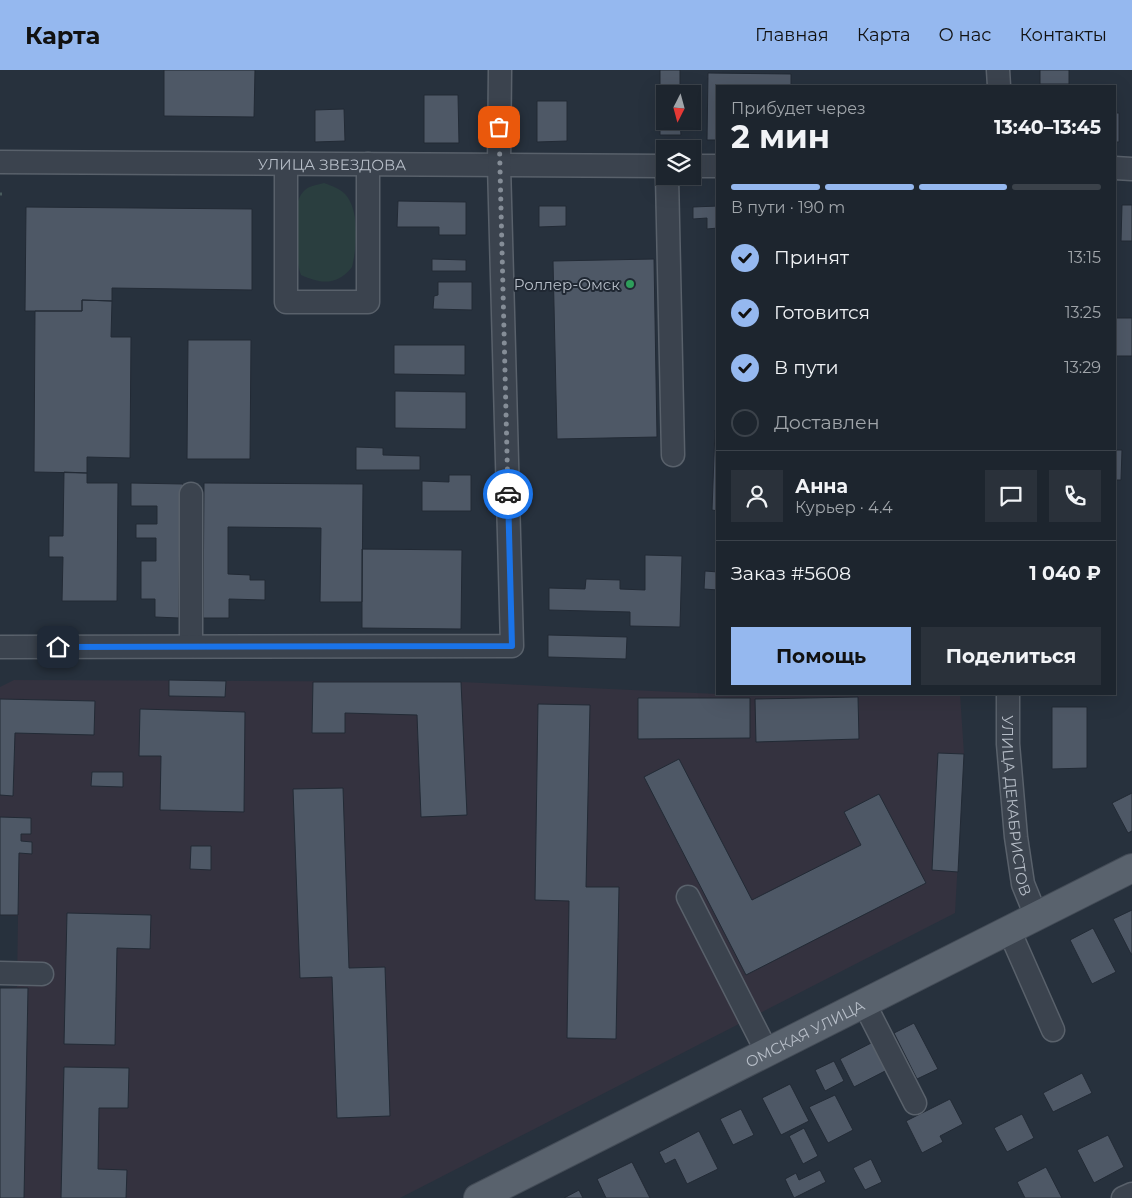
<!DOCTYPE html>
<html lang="ru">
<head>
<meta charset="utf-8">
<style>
  :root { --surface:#1d252e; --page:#2a313a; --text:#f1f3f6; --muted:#a0a5aa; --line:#3b424a; --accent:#95b8ef }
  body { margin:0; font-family:Montserrat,sans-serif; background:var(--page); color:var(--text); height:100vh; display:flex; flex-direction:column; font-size:19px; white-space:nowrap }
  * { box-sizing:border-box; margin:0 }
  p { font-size:16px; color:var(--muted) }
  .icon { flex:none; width:28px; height:28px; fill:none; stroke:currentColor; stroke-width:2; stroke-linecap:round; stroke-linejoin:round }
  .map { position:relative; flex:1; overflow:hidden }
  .details { position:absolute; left:716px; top:15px; width:400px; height:610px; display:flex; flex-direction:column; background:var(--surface); border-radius:0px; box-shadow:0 5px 20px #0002,0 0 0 1px var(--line) }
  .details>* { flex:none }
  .needle { width:32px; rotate:186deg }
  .fabs { position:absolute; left:656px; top:15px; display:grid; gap:10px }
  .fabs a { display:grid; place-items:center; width:45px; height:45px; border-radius:0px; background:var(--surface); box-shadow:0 5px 20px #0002,0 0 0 1px var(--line); font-size:25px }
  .pin { position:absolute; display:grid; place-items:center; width:42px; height:42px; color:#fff; margin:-21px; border-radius:10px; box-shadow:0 2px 8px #0006 }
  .courier { position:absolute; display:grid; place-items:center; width:50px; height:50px; margin:-25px; border:4px solid #1a73e8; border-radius:50%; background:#fff; color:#222; box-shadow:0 1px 6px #0007 }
  .summary em { font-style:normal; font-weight:700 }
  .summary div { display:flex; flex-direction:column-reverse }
  .summary { display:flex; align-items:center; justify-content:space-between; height:85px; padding:0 15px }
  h1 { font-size:32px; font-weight:700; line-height:38px }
  .bar { display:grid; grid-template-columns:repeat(4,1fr); gap:8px 5px; align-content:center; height:60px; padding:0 15px }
  .bar i { height:6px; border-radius:4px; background:var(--line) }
  .bar .on { background:var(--accent) }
  .bar p { grid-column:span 4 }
  .line { display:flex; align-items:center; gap:12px; padding:0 15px; border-top:1px solid var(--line) }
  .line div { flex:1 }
  .round { display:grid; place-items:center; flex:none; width:52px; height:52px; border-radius:0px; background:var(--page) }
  ol { padding:0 15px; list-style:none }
  li { display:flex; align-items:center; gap:15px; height:55px }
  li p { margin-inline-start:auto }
  li .icon { padding:5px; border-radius:50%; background:var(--accent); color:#111; stroke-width:4 }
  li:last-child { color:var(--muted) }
  li i { width:28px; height:28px; border:2px solid var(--line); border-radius:50% }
  .button { display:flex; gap:10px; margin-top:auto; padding:10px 15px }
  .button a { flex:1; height:58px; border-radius:0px; background:var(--accent); color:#111; font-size:20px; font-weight:700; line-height:58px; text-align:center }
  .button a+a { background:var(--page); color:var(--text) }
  header { display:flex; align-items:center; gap:30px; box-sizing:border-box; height:70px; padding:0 25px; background:var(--accent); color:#111 }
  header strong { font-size:24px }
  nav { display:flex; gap:28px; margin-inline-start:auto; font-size:18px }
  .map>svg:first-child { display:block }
  .medical { fill:#34323f }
  .green { fill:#2a3e3f }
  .building { fill:#4e5866; stroke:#222a35 }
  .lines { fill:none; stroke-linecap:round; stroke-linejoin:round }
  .minor-casing { stroke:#59616b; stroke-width:25 }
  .major-casing { stroke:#444c57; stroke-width:30 }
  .path { stroke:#495b5d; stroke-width:3; stroke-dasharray:4 4; stroke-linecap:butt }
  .minor { stroke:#3b434e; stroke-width:22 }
  .major { stroke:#59626d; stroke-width:28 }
  .done { stroke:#858d97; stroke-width:5; stroke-dasharray:0 9 }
  .route { stroke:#1a73e8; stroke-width:6 }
  .leisure-dot { fill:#2e9e5b; stroke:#202833; stroke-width:2 }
  .labels { text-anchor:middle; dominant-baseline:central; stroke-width:4; stroke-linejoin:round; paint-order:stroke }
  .street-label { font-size:15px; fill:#b7bec8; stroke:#202833 }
  .poi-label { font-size:15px; fill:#b7bec8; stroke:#202833; text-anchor:end }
</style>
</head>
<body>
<header>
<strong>Карта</strong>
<nav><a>Главная</a><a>Карта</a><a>О нас</a><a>Контакты</a></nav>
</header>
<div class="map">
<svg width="1132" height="1128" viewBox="0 0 1132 1128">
  <rect width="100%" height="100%" fill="#27313d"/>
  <path class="medical" d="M14,610L461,612L718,624H960L964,684L955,843L400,1128H0V918L17,917L18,846L0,845V617Z"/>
  <path class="green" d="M324,113C332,116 339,118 345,124C360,140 357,177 352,197C337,216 321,214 301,205C294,187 290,136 303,122C308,116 316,115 324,113Z"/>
  <path class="building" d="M164,0H255L254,47L164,46Z
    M660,0H680V24H665V51H680L681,65H660Z
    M1040,0H1069V14H1040Z
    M708,3L791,4V16H718V70H707Z
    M424,25H458L459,73H424Z
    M537,31H567V71L537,72Z
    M344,39L345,71L315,72V40Z
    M1115,43H1119V72H1115Z
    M398,131L466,132V165H439V157H397Z
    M1122,135H1132V171H1121Z
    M539,136H566V156L539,157Z
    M718,136V158L707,159V148L693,149V137Z
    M26,137L252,139V220L112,218V231L82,230V241H25Z
    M432,189L466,190V201H432Z
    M654,189L657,367L557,369L553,191Z
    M438,212H472V240L433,239L434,226L438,225Z
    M82,230L112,231L111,267H131L130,388L87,387V403L34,402L35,241H82Z
    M1115,248H1132V286H1115Z
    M188,270H251L250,389H187Z
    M394,275H465V305L394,304Z
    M395,321L466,322V359L395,358Z
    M715,360H718V441L712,440Z
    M356,377L383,378V385L420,386V400H356Z
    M1115,380H1122L1121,410H1115Z
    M64,402L87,403V413H118L117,531H62L63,487H49V466H63Z
    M449,405H471V441H422V411L449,412Z
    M131,413L183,414V426H180L179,548L155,547V529H141V491H156V468H136V454H157V436H131Z
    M204,413L363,414L362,532H320L321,458L228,457V504L250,505V510H265V530L229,529V548H203Z
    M362,479L462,480L461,559L362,558Z
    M645,485L682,486L680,557L630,556V542L549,540V518L585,519L586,509L620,510V519L645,520Z
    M705,501L718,502V520L704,519Z
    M548,565L627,567L626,589L548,587Z
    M169,610L226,611L225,627L169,626Z
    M313,612H461L467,745L421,747L417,645L345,643V663H312Z
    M858,627L859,669L756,672L755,629Z
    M638,628H750V668L638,669Z
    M0,629L95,631L94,665L15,663L13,726L0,725Z
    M538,634L590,635L586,817H619L616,969L567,968L569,831L535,830Z
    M1052,637H1087V698L1052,699Z
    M140,639L245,642L244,742L160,740L161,686H139Z
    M938,683L964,684L958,802L932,800Z
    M679,689L752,830L861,775L844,742L879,724L926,813L746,905L644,707Z
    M92,702H123V717L91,716Z
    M343,718L349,898L385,897L390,1046L337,1048L332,907L300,908L293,719Z
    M1132,723V761L1128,763L1112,733Z
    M0,747L31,748V764H21V771L32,772V784L19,783L18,845H0Z
    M191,776H211V800L190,799Z
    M1132,840V884H1131L1113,849Z
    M67,843L151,845L150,879L117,878L115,975L64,974Z
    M1093,858L1116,902L1092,914L1070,870Z
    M0,918H28L24,1128H0Z
    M914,953L938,999L917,1009L894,963Z
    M875,971L889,999L854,1017L840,989Z
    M834,991L844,1011L825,1021L815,1000Z
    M64,997L129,998L128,1038H99L98,1099L127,1100L126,1128H61Z
    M1082,1003L1092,1023L1053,1042L1043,1023Z
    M790,1014L809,1051L781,1065L762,1028Z
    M835,1025L853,1060L828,1073L809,1037Z
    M950,1029L963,1054L940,1066L943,1072L922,1083L906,1051Z
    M741,1039L754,1065L733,1075L720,1049Z
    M1022,1044L1034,1068L1007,1082L994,1058Z
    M804,1058L818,1086L803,1094L789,1066Z
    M699,1061L718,1099L687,1114L675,1089L665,1094L659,1082Z
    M1108,1065L1124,1097L1094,1113L1077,1080Z
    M871,1089L882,1112L865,1120L853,1098Z
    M632,1092L650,1128H606L597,1109Z
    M1046,1097L1062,1128H1025L1017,1112Z
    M820,1100L826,1112L794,1128L785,1109L796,1103L799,1110Z
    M579,1120L583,1128H564Z"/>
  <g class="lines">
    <defs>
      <g id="minor">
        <path d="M998,0L999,16"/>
        <path id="s1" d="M0,92L665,96"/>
        <path d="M286,94V232H368V94"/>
        <path d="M692,96H718"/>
        <path d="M1115,98L1132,99"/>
        <path d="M667,106L673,385"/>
        <path d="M191,424V576"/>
        <path d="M0,577L512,576L499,95L500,0"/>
        <path id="s2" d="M1008,624V674L1016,767L1023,814L1036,846"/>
        <path d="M688,827L767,982"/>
        <path d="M1009,860L1053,960"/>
        <path d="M0,903L42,904"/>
        <path d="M864,933L915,1033"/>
        <path d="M1123,1128L1132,1124"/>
      </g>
      <g id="major">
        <path id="s3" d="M478,1128L1132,798"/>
      </g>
    </defs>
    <use href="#minor" class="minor-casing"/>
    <use href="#major" class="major-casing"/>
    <path class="path" d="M0,124H2"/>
    <use href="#minor" class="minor"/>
    <use href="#major" class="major"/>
  </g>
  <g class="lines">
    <path class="done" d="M499,57L508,424"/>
    <path class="route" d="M58,577L512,576L508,424"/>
  </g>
  <circle class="leisure-dot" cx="630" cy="214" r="5"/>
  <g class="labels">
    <g class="street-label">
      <text stroke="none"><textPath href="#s1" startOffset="332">УЛИЦА ЗВЕЗДОВА</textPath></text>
      <text stroke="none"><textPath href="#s2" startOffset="112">УЛИЦА ДЕКАБРИСТОВ</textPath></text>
      <text stroke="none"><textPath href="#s3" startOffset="366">ОМСКАЯ УЛИЦА</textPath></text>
    </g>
    <g class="poi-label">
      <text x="620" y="214">Роллер-Омск</text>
    </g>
  </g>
</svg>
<div class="fabs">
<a><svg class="needle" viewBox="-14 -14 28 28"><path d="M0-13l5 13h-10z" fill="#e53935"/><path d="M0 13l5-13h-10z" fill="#a0a5aa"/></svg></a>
<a><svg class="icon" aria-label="layers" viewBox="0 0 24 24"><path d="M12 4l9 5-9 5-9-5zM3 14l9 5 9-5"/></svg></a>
</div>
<div class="pin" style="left:499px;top:57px;background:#ea580c"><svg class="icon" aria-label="bag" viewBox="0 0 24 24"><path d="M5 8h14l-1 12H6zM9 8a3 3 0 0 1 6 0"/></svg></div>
<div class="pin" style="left:58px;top:577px;background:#1f2937"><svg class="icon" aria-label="home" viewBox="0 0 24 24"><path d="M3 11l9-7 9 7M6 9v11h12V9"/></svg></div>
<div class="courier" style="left:508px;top:424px"><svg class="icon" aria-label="car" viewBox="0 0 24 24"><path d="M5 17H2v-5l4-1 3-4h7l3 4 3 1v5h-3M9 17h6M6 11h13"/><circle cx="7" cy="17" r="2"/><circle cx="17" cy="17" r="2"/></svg></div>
<section class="details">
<div class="summary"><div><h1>2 мин</h1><p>Прибудет через</p></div><em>13:40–13:45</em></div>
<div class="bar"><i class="on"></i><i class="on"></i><i class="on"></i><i></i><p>В пути · 190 m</p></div>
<ol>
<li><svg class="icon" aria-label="check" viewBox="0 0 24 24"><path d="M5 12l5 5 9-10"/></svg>Принят<p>13:15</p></li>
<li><svg class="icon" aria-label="check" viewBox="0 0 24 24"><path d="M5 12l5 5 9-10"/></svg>Готовится<p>13:25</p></li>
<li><svg class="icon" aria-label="check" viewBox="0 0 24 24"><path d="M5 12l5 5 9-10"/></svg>В пути<p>13:29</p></li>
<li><i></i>Доставлен</li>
</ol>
<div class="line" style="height:90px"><a class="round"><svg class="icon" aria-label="person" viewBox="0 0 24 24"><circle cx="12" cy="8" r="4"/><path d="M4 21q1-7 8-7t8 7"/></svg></a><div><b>Анна</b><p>Курьер · 4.4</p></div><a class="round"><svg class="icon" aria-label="chat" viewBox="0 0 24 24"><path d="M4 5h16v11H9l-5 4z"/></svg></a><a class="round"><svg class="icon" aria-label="phone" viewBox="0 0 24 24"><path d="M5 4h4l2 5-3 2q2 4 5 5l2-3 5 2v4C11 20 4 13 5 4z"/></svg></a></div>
<div class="line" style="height:65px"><div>Заказ #5608</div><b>1 040 ₽</b></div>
<div class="button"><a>Помощь</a><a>Поделиться</a></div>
</section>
</div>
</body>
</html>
